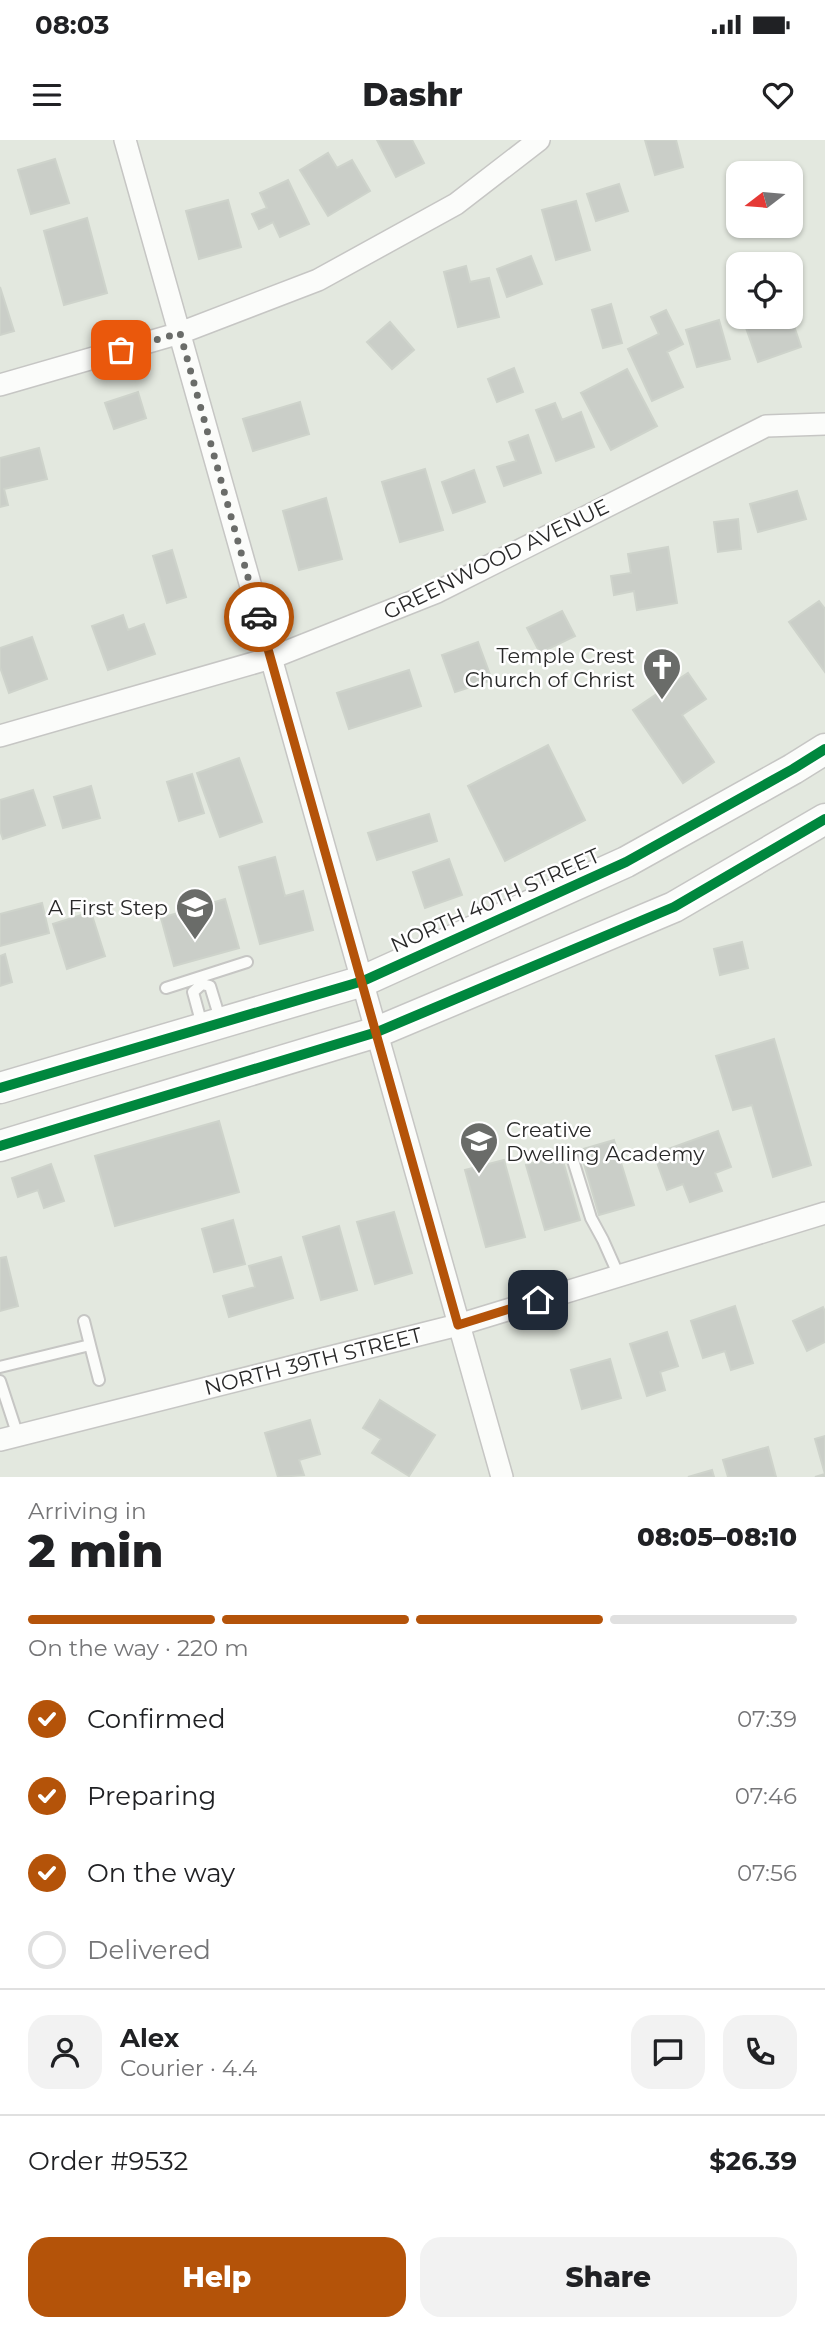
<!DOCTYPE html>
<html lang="en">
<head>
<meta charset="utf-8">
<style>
  :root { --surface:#fff; --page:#f2f2f2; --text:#202124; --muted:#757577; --line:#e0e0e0; --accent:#b45309 }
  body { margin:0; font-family:Montserrat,sans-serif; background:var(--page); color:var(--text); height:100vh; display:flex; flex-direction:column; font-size:26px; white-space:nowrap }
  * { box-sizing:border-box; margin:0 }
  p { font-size:23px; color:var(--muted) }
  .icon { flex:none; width:38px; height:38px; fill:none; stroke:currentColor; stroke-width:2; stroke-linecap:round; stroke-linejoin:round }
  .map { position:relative; height:1337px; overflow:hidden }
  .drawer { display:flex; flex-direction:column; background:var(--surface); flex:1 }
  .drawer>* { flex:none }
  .needle { width:46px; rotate:254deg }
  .fabs { position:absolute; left:726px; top:21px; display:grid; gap:14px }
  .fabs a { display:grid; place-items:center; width:77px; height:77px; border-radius:14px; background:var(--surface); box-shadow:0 2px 5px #0004; font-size:35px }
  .pin { position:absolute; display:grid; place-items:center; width:60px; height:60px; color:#fff; margin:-30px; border-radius:14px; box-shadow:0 4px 10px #0006 }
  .courier { position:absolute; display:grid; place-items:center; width:70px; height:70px; margin:-35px; border:5px solid #b45309; border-radius:50%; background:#fff; color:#222; box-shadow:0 2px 9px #0007 }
  .overview em { font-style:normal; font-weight:800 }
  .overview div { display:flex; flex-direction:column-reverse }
  .overview { display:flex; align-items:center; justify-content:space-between; height:119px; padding:0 28px }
  h1 { font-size:46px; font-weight:800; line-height:52px }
  .bar { display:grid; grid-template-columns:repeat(4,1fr); gap:10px 7px; align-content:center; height:84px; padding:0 28px }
  .bar i { height:9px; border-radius:5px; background:var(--line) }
  .bar .on { background:var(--accent) }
  .bar p { grid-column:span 4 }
  .line { display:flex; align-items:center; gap:18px; padding:0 28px; border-top:2px solid var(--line) }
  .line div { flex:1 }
  .round { display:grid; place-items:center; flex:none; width:74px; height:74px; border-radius:21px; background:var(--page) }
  ol { padding:0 28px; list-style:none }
  li { display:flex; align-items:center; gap:21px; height:77px }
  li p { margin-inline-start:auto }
  li .icon { padding:7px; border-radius:50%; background:var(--accent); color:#fff; stroke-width:4 }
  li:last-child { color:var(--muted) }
  li i { width:38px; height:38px; border:4px solid var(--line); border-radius:50% }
  .primary-button { display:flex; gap:14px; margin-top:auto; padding:14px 28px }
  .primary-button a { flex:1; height:80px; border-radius:21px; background:var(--accent); color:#fff; font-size:28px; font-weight:800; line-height:80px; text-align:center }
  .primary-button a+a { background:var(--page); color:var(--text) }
  .status { display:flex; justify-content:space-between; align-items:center; height:49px; padding:0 35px; background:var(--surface); direction:ltr }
  .status svg { height:19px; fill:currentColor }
  header { display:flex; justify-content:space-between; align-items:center; height:91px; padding:0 28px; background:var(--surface); font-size:32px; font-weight:800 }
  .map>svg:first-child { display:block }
  .building { fill:#cacec8; stroke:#ced3cb; stroke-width:2 }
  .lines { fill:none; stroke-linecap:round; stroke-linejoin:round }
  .lane-casing { stroke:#c6c6c4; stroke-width:14 }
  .street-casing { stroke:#c6c6c4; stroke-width:24 }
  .secondary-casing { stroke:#c6c6c4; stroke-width:33 }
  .lane { stroke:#fbfcfa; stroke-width:10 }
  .street { stroke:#fbfcfa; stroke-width:21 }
  .secondary { stroke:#fbfcfa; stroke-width:30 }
  .cycleway-casing { stroke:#fff; stroke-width:15 }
  .cycleway { stroke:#00873e; stroke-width:10 }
  .done { stroke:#6a6c69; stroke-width:7; stroke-dasharray:0 12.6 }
  .route { stroke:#b45309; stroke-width:9 }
  .labels { text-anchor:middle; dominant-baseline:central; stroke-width:5; stroke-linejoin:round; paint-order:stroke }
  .street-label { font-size:21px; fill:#292929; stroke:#fff }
  .poi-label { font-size:21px; fill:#292929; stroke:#fff; text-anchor:end }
</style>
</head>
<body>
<div class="status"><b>08:03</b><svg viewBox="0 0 49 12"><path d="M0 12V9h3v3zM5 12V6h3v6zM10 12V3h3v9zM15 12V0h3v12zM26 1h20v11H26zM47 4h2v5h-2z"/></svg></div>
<header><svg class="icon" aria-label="menu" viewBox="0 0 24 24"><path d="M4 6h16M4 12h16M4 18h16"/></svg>Dashr<svg class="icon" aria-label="heart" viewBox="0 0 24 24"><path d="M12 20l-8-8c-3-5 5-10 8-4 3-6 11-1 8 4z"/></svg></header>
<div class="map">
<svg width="825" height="1337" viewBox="0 0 825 1337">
  <rect width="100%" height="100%" fill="#e3e8df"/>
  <path class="building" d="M377,0H412L424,23L396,37Z
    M645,0H676L683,27L655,35Z
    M328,13L337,28L352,20L370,51L328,76L300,30Z
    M55,19L69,63L31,74L18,30Z
    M288,40L309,84L280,97L273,82L259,89L252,74L267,68L260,53Z
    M619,44L628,71L596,81L587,54Z
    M228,60L241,107L199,119L186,71Z
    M576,61L590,110L556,120L542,70Z
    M87,78L107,153L64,165L44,91Z
    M531,116L542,144L507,157L497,129Z
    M466,126L470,142L489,138L499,177L458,187L444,132Z
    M0,147L14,191L0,195Z
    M611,164L622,203L603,208L592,170Z
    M666,170L683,204L667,212L683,247L652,261L628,209L659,194L651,177Z
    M758,177H791L801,207L758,222L744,182Z
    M719,180L730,219L697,227L686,190Z
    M390,182L414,210L392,229L367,202Z
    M514,228L523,252L497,262L488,239Z
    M627,229L657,286L611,310L581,253Z
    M138,252L146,278L114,289L105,263Z
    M300,262L309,294L253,311L243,279Z
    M555,263L562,280L581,272L594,307L556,321L536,270Z
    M528,295L541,333L504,346L497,327L516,321L509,302Z
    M39,308L47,339L4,349L8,365L0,367V318Z
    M425,329L443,390L400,402L382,342Z
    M474,330L485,362L453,373L442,342Z
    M797,351L806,379L758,392L750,364Z
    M326,358L342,419L299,430L283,371Z
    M738,379L741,409L718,412L714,382Z
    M668,407L677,463L637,470L634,451L614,455L611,436L631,433L628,414Z
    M172,410L186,457L167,463L153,416Z
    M819,461L825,469V532L789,482Z
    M562,471L575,496L540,513L527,488Z
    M123,475L128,490L144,484L155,514L108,530L92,486Z
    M32,497L47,539L9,553L0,527V508Z
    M478,502L492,540L455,552L442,515Z
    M409,530L421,566L349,589L337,553Z
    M688,533L706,559L682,575L714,622L683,643L633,570Z
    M548,605L585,680L505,721L468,646Z
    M239,618L262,682L220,697L197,633Z
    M192,634L204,673L179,681L167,642Z
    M91,646L100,678L63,688L54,657Z
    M33,650L45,685L3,699L0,690V660Z
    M429,674L437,701L377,720L368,693Z
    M275,717L285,756L303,751L313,790L260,804L239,727Z
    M449,719L462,755L425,768L413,732Z
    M225,759L239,808L174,826L161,778Z
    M42,763L49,793L0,806V774Z
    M91,772L105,816L67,829L53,784Z
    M742,802L748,828L720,835L714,809Z
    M5,814L12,842L0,846V816Z
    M774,899L811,1025L773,1037L752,965L733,970L716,916Z
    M219,981L239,1052L115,1086L95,1016Z
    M718,991L731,1027L715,1033L722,1051L690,1062L683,1044L667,1050L654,1014Z
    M614,1000L634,1065L599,1075L580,1010Z
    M561,1014L580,1080L545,1090L526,1025Z
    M504,1020L525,1097L486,1107L465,1030Z
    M51,1024L64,1061L44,1068L38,1050L18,1057L12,1038Z
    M394,1072L412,1133L375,1144L357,1082Z
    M233,1080L245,1124L214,1132L202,1089Z
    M339,1086L357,1150L321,1160L303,1097Z
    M6,1117L18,1166L0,1171V1118Z
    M281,1117L293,1158L229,1177L223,1156L255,1147L249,1126Z
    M735,1166L753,1223L731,1230L725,1211L703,1218L691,1181Z
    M823,1167L825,1172V1202L807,1211L793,1181Z
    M667,1192L678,1226L660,1232L665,1250L647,1256L630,1204Z
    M610,1219L621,1258L582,1269L571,1230Z
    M380,1260L435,1295L409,1336L372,1313L381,1299L363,1288Z
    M310,1280L320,1314L299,1320L304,1335L278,1337L265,1293Z
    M825,1296V1337H815L825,1334L815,1299Z
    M768,1307L776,1337H728L723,1320Z
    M712,1330L714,1337H688Z"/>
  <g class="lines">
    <defs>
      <path id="lane" d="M202,844L193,852L202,885
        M202,844L210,846L221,882
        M166,848L247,822
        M572,1017L591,1078L603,1100L619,1136
        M84,1181L90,1205
        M0,1227L90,1205L99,1240
        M0,1241L18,1296"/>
      <path id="street" d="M125,0L502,1337
        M0,245L180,193L318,140L456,64L539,0
        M0,596L271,518L437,452L766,286L825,284
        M0,1300L458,1185L825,1073"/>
      <path id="secondary" d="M0,948L363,841L626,722L793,629L825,609
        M0,1006L377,892L674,767L825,679"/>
    </defs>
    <use href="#lane" class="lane-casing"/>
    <use href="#street" class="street-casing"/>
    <use href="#secondary" class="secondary-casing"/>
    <use href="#lane" class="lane"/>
    <use href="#street" class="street"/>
    <use href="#secondary" class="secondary"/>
    <defs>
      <path id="cycleway" d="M0,948L363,841L626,722L793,629L825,609
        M0,1006L377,892L674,767L825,679"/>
    </defs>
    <use href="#cycleway" class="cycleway-casing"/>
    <use href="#cycleway" class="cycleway"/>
  </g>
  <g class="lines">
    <path class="done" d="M121,210L180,193L259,477"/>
    <path class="route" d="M259,477L458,1185L538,1160"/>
  </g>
  <defs>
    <symbol id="church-pin" viewBox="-11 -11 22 30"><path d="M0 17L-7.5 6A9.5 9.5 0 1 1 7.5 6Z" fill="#6a6c69" stroke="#fff"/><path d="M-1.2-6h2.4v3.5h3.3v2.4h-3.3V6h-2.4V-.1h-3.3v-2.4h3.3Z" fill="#fff"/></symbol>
    <symbol id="school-pin" viewBox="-11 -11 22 30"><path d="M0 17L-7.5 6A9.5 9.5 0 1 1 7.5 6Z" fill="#6a6c69" stroke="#fff"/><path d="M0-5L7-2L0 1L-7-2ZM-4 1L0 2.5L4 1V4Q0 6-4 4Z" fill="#fff"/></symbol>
  </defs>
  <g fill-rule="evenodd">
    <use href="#church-pin" x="640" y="505" width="44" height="60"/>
    <use href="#school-pin" x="173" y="745" width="44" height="60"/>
    <use href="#school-pin" x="457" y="979" width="44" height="60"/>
  </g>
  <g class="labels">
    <g class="street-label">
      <text transform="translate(496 419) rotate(-26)">GREENWOOD AVENUE</text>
      <text transform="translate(495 760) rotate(-24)">NORTH 40TH STREET</text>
      <text transform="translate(313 1221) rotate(-14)">NORTH 39TH STREET</text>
    </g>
    <g class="poi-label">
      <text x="635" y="515">Temple Crest<tspan x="635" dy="24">Church of Christ</tspan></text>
      <text x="168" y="767">A First Step</text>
      <text x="506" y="989" text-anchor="start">Creative<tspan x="506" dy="24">Dwelling Academy</tspan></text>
    </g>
  </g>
</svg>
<div class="fabs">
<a><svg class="needle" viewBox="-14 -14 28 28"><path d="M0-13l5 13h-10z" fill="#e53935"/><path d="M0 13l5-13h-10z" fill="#757577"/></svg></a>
<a><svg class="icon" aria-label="locate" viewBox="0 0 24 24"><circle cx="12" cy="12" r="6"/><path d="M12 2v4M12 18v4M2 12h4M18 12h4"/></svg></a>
</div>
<div class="pin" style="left:121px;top:210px;background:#ea580c"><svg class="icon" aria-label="bag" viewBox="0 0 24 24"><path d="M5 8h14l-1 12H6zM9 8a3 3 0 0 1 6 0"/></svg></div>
<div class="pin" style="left:538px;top:1160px;background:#1f2937"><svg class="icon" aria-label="home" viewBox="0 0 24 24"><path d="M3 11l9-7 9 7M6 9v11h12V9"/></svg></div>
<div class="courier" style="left:259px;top:477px"><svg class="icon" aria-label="car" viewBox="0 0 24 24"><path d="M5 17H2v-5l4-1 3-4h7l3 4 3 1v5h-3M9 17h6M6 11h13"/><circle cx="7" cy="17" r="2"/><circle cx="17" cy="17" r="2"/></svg></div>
</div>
<section class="drawer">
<div class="overview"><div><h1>2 min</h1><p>Arriving in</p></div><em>08:05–08:10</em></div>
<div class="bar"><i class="on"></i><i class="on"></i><i class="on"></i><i></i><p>On the way · 220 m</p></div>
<ol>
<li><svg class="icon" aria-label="check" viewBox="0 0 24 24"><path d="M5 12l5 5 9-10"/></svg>Confirmed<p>07:39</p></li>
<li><svg class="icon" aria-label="check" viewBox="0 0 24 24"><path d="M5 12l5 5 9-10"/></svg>Preparing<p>07:46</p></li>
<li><svg class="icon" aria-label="check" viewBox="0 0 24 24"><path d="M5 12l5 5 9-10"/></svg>On the way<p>07:56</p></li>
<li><i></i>Delivered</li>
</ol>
<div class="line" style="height:126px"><a class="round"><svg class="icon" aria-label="person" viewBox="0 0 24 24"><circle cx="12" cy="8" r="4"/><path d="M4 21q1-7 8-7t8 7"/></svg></a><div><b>Alex</b><p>Courier · 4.4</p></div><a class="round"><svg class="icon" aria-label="chat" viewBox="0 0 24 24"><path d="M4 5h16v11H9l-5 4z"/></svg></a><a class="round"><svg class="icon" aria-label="phone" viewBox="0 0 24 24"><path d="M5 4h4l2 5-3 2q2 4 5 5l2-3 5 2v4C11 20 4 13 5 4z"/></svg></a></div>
<div class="line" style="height:91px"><div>Order #9532</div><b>$26.39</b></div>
<div class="primary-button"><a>Help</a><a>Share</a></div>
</section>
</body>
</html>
